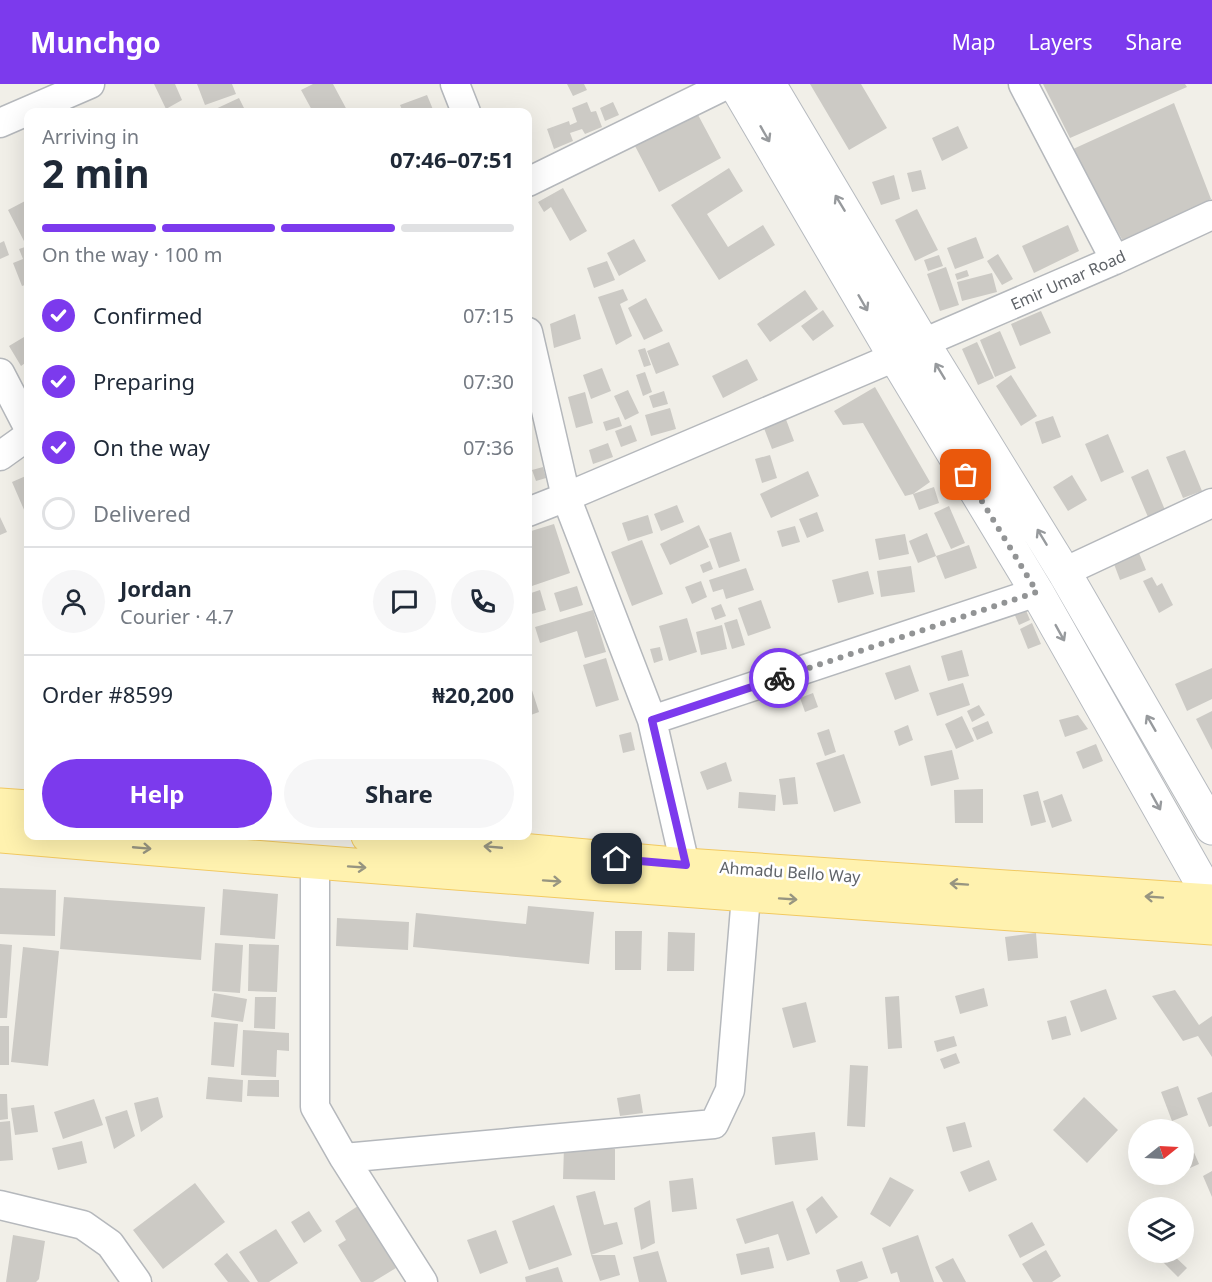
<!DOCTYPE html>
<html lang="en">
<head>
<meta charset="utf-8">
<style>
  :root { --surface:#fff; --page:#f6f6f7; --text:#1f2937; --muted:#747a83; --line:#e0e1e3; --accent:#7c3aed }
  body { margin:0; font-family:"Noto Sans",sans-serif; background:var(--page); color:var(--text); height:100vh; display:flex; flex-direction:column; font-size:22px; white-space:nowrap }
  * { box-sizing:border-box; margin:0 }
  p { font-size:20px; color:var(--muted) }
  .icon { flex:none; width:33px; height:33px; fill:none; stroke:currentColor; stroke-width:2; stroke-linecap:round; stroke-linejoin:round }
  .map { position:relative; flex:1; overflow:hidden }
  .side { position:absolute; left:24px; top:24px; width:508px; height:732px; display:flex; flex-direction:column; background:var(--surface); border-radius:12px; box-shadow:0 6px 24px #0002 }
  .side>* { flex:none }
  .needle { width:39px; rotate:72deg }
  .controls { position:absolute; left:1128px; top:1035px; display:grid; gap:12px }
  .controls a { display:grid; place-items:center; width:66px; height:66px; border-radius:50%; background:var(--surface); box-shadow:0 6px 24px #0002; font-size:30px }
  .pin { position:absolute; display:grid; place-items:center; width:51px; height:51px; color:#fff; margin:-26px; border-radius:12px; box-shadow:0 3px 9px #0006 }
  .courier { position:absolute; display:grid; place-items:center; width:60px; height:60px; margin:-30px; border:4px solid #7c3aed; border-radius:50%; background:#fff; color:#222; box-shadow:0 2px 8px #0007 }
  .overview em { font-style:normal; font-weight:700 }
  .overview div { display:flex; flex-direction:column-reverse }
  .overview { display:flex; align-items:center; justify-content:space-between; height:102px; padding:0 18px }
  h1 { font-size:39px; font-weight:700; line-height:45px }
  .bar { display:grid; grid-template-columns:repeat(4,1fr); gap:9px 6px; align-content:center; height:72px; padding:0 18px }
  .bar i { height:8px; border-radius:4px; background:var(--line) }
  .bar .active { background:var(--accent) }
  .bar p { grid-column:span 4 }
  .line { display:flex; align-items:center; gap:15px; padding:0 18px; border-top:2px solid var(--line) }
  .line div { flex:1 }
  .round { display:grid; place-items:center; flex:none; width:63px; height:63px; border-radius:32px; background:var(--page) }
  ol { padding:0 18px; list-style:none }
  li { display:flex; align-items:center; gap:18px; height:66px }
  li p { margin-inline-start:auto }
  li .icon { padding:6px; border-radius:50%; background:var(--accent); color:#fff; stroke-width:4 }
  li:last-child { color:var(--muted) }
  li i { width:33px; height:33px; border:3px solid var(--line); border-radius:50% }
  .cta { display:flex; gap:12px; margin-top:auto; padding:12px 18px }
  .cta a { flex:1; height:69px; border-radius:36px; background:var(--accent); color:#fff; font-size:24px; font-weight:700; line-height:69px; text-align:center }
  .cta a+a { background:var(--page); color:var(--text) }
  header { display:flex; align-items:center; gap:36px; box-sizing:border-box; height:84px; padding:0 30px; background:var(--accent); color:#fff }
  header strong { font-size:28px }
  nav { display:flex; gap:33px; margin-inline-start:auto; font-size:21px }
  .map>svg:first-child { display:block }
  .building { fill:#cccac5 }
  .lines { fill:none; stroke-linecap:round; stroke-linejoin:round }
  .street-casing { stroke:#b5b8bc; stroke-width:31 }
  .secondary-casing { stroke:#b6babf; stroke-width:35 }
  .primary-casing { stroke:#f2c960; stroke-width:35 }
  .street { stroke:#fff; stroke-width:28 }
  .secondary { stroke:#fff; stroke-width:33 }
  .primary { stroke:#fff2af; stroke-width:33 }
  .oneway { stroke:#979a9d }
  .oneway2 { stroke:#979581 }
  .done { stroke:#929495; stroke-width:6; stroke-dasharray:0 10.8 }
  .route { stroke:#7c3aed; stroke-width:8 }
  .labels { text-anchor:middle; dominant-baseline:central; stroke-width:5; stroke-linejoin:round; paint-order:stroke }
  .street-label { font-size:16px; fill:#5f6368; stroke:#fff }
</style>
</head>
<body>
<header>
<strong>Munchgo</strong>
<nav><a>Map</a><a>Layers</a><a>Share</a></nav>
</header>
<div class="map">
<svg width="1212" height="1198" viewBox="0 0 1212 1198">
  <rect width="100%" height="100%" fill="#f1efe8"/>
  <path class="building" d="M154,0H175L182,16L166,25Z
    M197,0H232L236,10L205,21Z
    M313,0H333L348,28H313L301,6Z
    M567,0H584L587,6L573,12Z
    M810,0H861L887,44L849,66Z
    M1043,0H1185L1187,3L1070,54Z
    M427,11L434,28H403L400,21Z
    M239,14L246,28H209Z
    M587,18L591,28L596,27L602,43L585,50L582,45L570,49L573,57L554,65L547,45L569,37L570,41L577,38L572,24Z
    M613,18L619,31L605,37L600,24Z
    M1174,19L1211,115L1123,157L1071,66Z
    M697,29L721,74L659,108L635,62Z
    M958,42L968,64L942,77L932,54Z
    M729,84L743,107L707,130L728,163L763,141L775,161L719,196L671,121Z
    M921,86L926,105L912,108L907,89Z
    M894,91L900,115L881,121L872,98Z
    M563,104L587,147L570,157L551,123L544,128L538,118Z
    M27,116L28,157L25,159L8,126Z
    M917,125L938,166L915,177L895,136Z
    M1068,141L1079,167L1034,189L1022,162Z
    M976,153L984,174L955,185L947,164Z
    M634,155L646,177L619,192L607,169Z
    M4,157L9,171L0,175V159Z
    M28,162V200L22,202L13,179L23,175L19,165Z
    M998,170L1013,195L1002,201L987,177Z
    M939,171L943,182L928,187L924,176Z
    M607,177L615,196L594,204L587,184Z
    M946,183L959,221L940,227L927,190Z
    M967,186L969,192L957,196L955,190Z
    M992,189L997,208L962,217L957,198Z
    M623,205L628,216L620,220L632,252L616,261L598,213Z
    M805,206L818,225L770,258L757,240Z
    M646,214L663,247L644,256L628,224Z
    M823,226L834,242L813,257L801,242Z
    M1041,227L1051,249L1020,262L1011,240Z
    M575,230L581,255L554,264L550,240Z
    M1000,247L1016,284L995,293L980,256Z
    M24,253L28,260V277L21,282L9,262Z
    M669,258L679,281L656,290L647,267Z
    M977,258L994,294L978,301L962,265Z
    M645,264L651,281L644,283L638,266Z
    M747,275L758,296L723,314L712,292Z
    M602,284L611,307L591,315L583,291Z
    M645,288L652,308L643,312L636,291Z
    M1011,291L1037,332L1021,342L996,302Z
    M875,303L930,398L913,410L905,412L863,339L843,341L834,327Z
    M628,306L639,329L625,336L614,312Z
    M664,307L668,320L653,324L649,312Z
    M585,308L593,339L576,344L568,313Z
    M670,324L676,345L651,352L645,331Z
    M784,330L794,357L772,365L762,339Z
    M1053,332L1061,353L1042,360L1035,338Z
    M619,333L622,342L606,347L603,338Z
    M631,341L637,357L621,363L615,347Z
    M1108,350L1124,388L1101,398L1085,360Z
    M608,359L613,373L593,380L589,366Z
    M1185,366L1202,407L1183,414L1166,373Z
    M770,371L777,394L762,399L755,375Z
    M543,383L546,394L536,397L532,386Z
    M1148,385L1165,426L1148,433L1131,393Z
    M808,387L819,412L771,434L760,410Z
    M28,391V435L12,398Z
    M1072,391L1087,416L1068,427L1053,403Z
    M934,403L939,419L919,426L913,410Z
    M677,421L684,438L661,447L654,430Z
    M949,422L965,459L951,465L934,429Z
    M817,428L824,447L807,454L799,435Z
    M648,431L653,449L628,457L622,439Z
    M0,433L7,448L0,451Z
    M554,440L570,489L532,502L528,490V448Z
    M699,441L709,463L670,481L660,460Z
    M795,442L800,458L782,463L777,447Z
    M731,448L740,477L719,484L709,455Z
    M927,449L936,472L918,479L909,457Z
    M905,450L909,470L879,476L875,455Z
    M642,456L663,510L632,522L611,468Z
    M969,461L977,484L945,495L936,472Z
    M1139,469L1146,486L1120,496L1114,480Z
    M710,477L713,485L703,489L700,481Z
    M911,482L915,508L881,513L877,487Z
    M746,484L754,506L726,515L723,505L713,508L709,496Z
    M868,487L874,510L838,519L832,496Z
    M1152,493L1157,502L1162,499L1173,521L1159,529L1143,497Z
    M701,497L707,513L692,520L685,503Z
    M577,502L583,521L560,528L554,509Z
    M540,506L546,526L528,531V510Z
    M761,516L771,544L748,552L738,524Z
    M721,520L726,532L715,536L711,524Z
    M1025,524L1030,536L1019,541L1014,529Z
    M593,526L606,568L585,574L577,547L540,559L535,543Z
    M687,534L697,568L669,577L659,542Z
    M737,535L745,561L732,565L724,539Z
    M1032,539L1041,560L1028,565L1020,545Z
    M722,541L727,565L701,571L696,548Z
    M660,563L663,576L654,579L650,565Z
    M962,566L969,592L948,597L941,572Z
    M606,574L619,616L596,623L583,581Z
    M910,581L919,607L895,616L885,589Z
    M1212,584V615L1187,627L1175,600Z
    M963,599L970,621L937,632L929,609Z
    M530,600L539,628L528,632V601Z
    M813,609L818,623L805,628L800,614Z
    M979,621L985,631L972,638L967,627Z
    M1212,627V666L1196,635Z
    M1078,631L1088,645L1065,653L1059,636Z
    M962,632L974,657L956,665L945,640Z
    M988,637L993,649L977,656L972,644Z
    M908,641L913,656L899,662L894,647Z
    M829,645L836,668L825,672L817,649Z
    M631,648L635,666L623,669L619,651Z
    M1096,660L1103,677L1083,685L1076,668Z
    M952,666L959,695L931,702L924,672Z
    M844,670L861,719L834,728L816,679Z
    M726,678L732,697L707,706L700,688Z
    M795,693L798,720L783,721L779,695Z
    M983,705V739H955L954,706Z
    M1038,707L1046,738L1031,742L1023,711Z
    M739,708L776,711L775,727L738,724Z
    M1062,710L1072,737L1052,744L1043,717Z
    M0,804L56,806L55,852L0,850Z
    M223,805L278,810L275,855L220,851Z
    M64,813L205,823L201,876L60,865Z
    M528,822L594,828L589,880L413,863L416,829L526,840Z
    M337,834L409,838L408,866L336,862Z
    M615,847H642L641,886H615Z
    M668,848L695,849L694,887H667Z
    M1036,849L1038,874L1008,877L1005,853Z
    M215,859L243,861L240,909L212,907Z
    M0,860L12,861L7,934H0Z
    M249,860L279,861L277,908L248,907Z
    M23,863L59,867L48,982L11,978Z
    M984,904L988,922L960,930L955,912Z
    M1106,905L1117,935L1081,948L1070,917Z
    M1175,906L1199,941L1212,932V973L1198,952L1183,957L1152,912Z
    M214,909L247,915L243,938L211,933Z
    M899,912L902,964L888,965L885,913Z
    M255,913H276L275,945L254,944Z
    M806,918L816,958L793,964L782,924Z
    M1066,932L1071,951L1052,956L1047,937Z
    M214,938L238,940L234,983L211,981Z
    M0,942H9V981H0Z
    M243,946L289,949V967L277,966L276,993L241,991Z
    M954,952L957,962L937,968L934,957Z
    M956,969L960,979L944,985L940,975Z
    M850,981L868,982L865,1043L847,1042Z
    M208,993L243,996L242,1018L206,1015Z
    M248,996H279V1013L247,1012Z
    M1178,1002L1188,1031L1172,1037L1161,1008Z
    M1212,1008V1042L1209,1043L1197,1014Z
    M0,1010H7L8,1035L0,1036Z
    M640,1010L643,1029L620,1032L617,1014Z
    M158,1013L163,1033L141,1048L134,1019Z
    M1084,1013L1118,1046L1087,1079L1053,1046Z
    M94,1015L103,1041L63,1055L54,1028Z
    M34,1021L38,1048L15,1051L11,1024Z
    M127,1026L135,1052L114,1065L105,1033Z
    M10,1037L13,1076L0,1077V1038Z
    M965,1038L972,1063L953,1068L946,1043Z
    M815,1048L818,1076L775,1081L772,1053Z
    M82,1057L87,1079L58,1086L52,1064Z
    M1190,1059L1199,1080L1190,1084L1184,1068V1062Z
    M564,1063L615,1065V1096L563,1095Z
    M989,1076L997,1096L969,1108L960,1088Z
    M1212,1087V1113L1203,1092Z
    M890,1093L914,1106L890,1143L870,1130Z
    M693,1094L697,1125L672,1128L669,1097Z
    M195,1099L225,1138L163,1185L133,1146Z
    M595,1107L604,1141L617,1138L623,1160L591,1171H615L620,1191L600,1197L591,1171L576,1112Z
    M822,1112L838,1133L816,1150L806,1125Z
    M650,1116L655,1159L641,1166L634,1124Z
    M793,1117L810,1170L787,1177L778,1150L745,1160L736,1135Z
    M554,1121L572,1171L529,1186L512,1137Z
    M358,1122L396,1184L373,1198H361L338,1161L346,1156L335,1137Z
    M309,1127L322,1147L304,1159L291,1138Z
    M1032,1138L1045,1161L1020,1174L1008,1151Z
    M276,1145L298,1179L269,1198H258L239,1168Z
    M496,1146L508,1179L480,1190L467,1156Z
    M13,1151L45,1157L39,1195L36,1198H6Z
    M918,1151L934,1198H900L897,1188L891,1190L882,1164Z
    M769,1163L774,1184L741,1191L736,1170Z
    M1046,1166L1061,1192L1052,1198H1033L1022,1180Z
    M658,1167L667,1198H639L633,1173Z
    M227,1169L250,1198H228L214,1180Z
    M1171,1169L1187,1184L1178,1193L1162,1177Z
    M953,1174L966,1198H943L935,1183Z
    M862,1177L868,1194L857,1198H840L836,1186Z
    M558,1183L563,1198H526L525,1193Z"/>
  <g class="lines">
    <defs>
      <path id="street" d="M455,0L466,28
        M1023,0L1115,176
        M0,39L90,0
        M528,98L728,0
        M528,248L566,413L652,636L685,781
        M923,259L1115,176L1212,131
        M0,289L28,343
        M0,372L28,352
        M528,428L566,413L895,273
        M1064,488L1212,419
        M652,636L1037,508
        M315,779V1023L344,1074L423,1198
        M344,1074L714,1040L730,1006L746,812
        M0,1121L83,1141L110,1160L137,1198"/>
      <path id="secondary" d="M735,0L895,273L1037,508L1212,817
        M769,0L923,259L1064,488L1212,744"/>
      <path id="primary" d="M0,721L28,723
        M0,752C404,787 808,816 1212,844
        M368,752L685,781L1212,817"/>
    </defs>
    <use href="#street" class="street-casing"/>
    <use href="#secondary" class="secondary-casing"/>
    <use href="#primary" class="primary-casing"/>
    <use href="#street" class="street"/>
    <use href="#secondary" class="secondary"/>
    <use href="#primary" class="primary"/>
  </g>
  <defs><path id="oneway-shaft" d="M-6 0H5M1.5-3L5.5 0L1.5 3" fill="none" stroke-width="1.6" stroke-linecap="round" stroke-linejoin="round" transform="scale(1.5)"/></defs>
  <g class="oneway">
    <use href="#oneway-shaft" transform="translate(765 50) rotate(60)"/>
    <use href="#oneway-shaft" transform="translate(840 119) rotate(-121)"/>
    <use href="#oneway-shaft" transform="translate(863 219) rotate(60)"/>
    <use href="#oneway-shaft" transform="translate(940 287) rotate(-121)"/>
    <use href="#oneway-shaft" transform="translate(1042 453) rotate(-121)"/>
    <use href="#oneway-shaft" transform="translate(1060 549) rotate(61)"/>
    <use href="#oneway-shaft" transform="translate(1151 639) rotate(-120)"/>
    <use href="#oneway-shaft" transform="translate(1156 718) rotate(61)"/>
  </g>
  <g class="oneway2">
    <use href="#oneway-shaft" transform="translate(493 763) rotate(-175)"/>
    <use href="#oneway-shaft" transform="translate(142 764) rotate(5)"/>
    <use href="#oneway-shaft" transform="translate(357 783) rotate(4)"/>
    <use href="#oneway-shaft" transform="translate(552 797) rotate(4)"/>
    <use href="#oneway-shaft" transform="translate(959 800) rotate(-176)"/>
    <use href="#oneway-shaft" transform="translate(1154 813) rotate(-176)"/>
    <use href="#oneway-shaft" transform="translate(788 815) rotate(4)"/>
  </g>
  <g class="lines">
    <path class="done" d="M779,594L1037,508L966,391"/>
    <path class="route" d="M617,775L686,781L652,636L779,594"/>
  </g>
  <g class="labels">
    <g class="street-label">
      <text transform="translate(1068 196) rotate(-24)">Emir Umar Road</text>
      <text transform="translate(790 788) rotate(4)">Ahmadu Bello Way</text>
    </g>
  </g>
</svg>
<div class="controls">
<a><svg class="needle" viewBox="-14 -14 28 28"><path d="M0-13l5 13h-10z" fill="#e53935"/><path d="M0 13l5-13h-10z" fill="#747a83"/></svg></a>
<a><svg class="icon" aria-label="layers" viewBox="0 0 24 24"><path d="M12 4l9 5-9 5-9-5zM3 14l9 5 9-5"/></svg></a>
</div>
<div class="pin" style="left:966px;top:391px;background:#ea580c"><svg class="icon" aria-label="bag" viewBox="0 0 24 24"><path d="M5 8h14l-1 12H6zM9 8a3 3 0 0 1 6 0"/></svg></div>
<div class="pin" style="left:617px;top:775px;background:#1f2937"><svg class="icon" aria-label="home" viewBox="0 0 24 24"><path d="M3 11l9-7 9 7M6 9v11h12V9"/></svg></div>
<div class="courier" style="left:779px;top:594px"><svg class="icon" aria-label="bike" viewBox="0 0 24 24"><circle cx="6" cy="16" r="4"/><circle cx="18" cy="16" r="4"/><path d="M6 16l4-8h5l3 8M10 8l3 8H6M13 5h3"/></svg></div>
<section class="side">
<div class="overview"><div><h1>2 min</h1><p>Arriving in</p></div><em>07:46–07:51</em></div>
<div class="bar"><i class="active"></i><i class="active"></i><i class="active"></i><i></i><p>On the way · 100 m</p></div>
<ol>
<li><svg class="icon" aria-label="check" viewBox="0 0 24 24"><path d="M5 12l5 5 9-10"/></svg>Confirmed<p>07:15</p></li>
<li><svg class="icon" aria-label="check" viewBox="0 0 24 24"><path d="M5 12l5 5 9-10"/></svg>Preparing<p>07:30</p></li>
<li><svg class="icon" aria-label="check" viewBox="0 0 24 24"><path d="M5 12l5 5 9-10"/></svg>On the way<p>07:36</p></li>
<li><i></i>Delivered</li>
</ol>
<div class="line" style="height:108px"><a class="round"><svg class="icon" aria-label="person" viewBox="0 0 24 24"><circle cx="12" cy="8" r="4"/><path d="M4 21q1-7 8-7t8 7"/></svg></a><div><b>Jordan</b><p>Courier · 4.7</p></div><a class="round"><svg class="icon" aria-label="chat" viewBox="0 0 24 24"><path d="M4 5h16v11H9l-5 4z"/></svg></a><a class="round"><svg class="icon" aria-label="phone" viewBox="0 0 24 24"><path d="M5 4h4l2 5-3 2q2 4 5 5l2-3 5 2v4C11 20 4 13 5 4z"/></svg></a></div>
<div class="line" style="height:78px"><div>Order #8599</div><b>₦20,200</b></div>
<div class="cta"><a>Help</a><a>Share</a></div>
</section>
</div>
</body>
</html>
